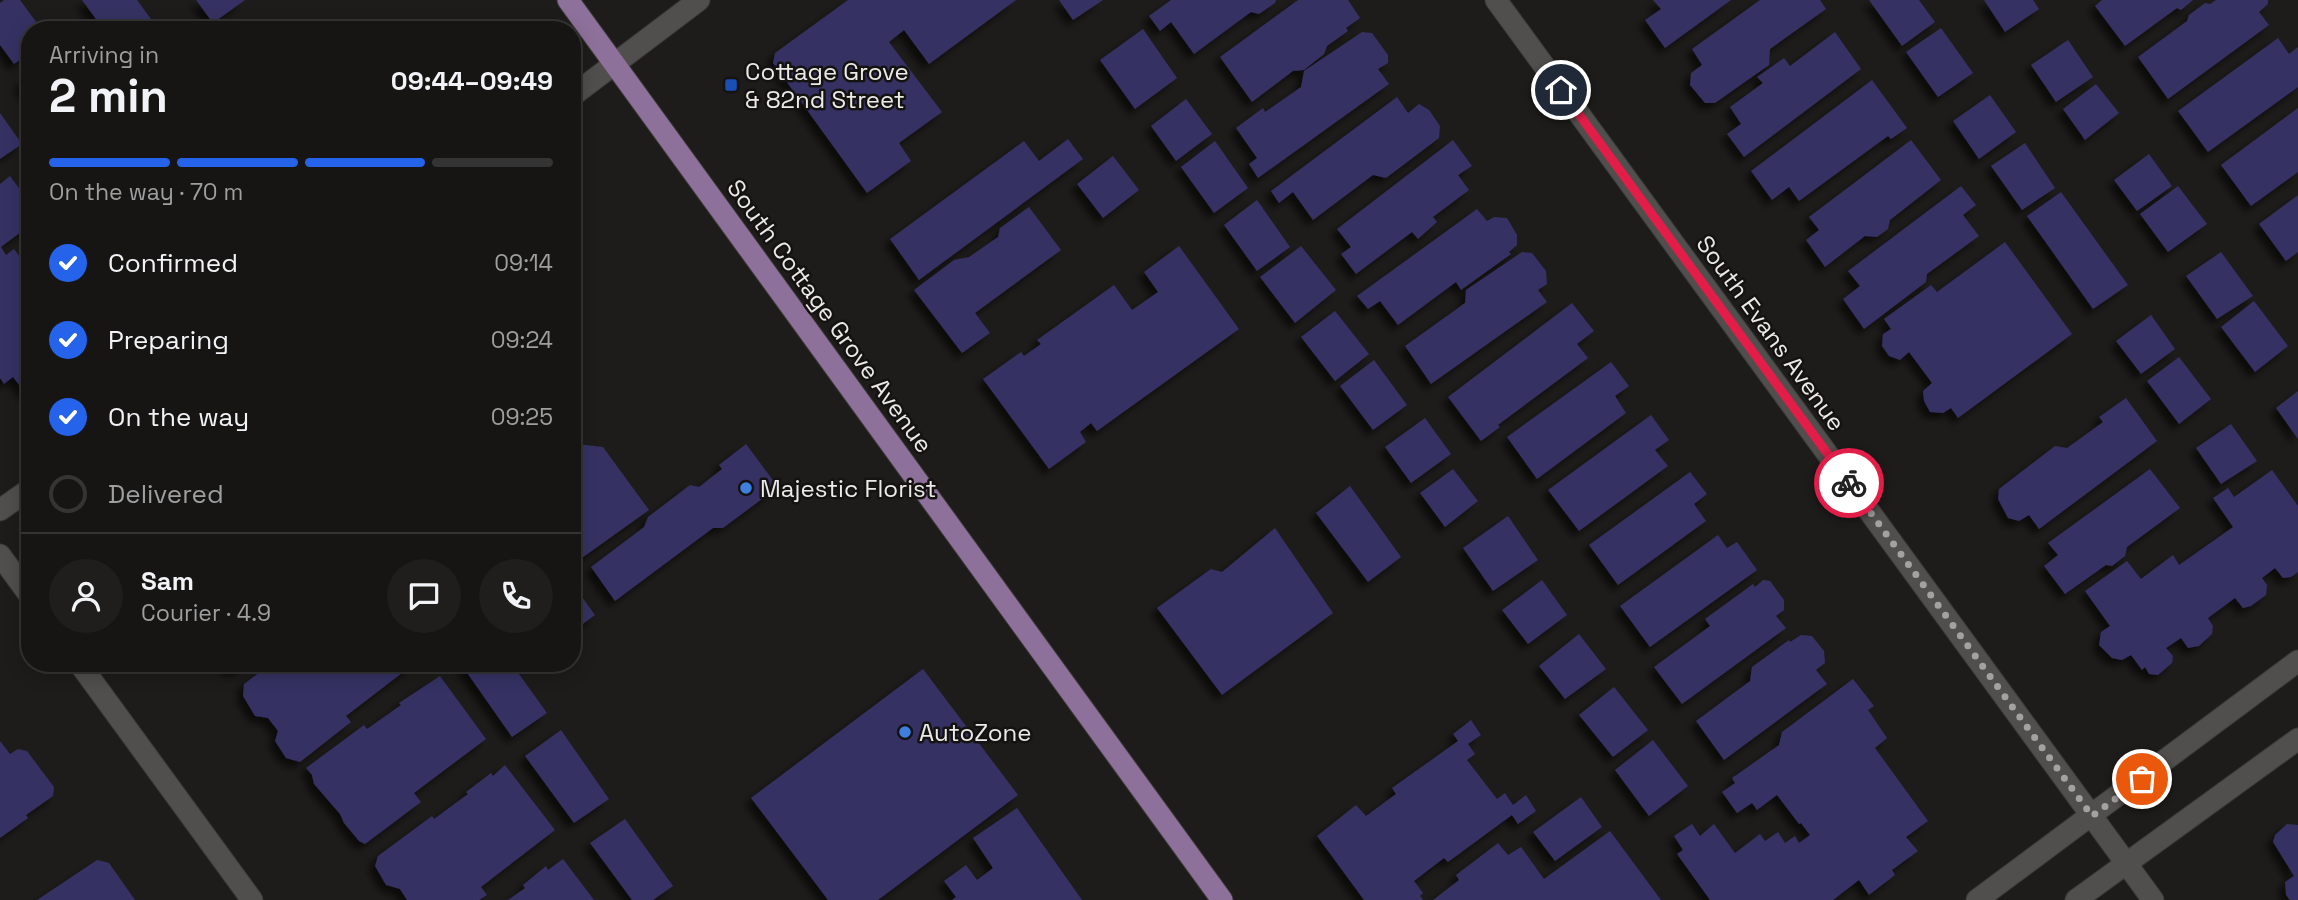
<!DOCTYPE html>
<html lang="en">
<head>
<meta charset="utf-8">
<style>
  :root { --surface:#161514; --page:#1f1e1d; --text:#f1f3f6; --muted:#9e9fa0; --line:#353434; --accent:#2563eb }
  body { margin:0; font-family:"Space Grotesk",sans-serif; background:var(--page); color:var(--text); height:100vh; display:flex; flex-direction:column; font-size:26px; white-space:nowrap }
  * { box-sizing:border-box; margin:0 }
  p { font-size:23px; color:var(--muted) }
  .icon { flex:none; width:38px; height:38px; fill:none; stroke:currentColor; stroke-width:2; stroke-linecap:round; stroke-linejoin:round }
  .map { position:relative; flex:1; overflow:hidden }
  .details { position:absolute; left:21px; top:21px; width:560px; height:651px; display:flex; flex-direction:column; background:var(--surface); border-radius:28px; box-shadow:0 4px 18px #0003,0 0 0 2px var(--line) }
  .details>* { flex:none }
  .pin { position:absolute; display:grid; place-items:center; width:60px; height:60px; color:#fff; margin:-30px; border:4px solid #fff; border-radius:50%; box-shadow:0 2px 7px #0007 }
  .courier { position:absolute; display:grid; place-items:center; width:70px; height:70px; margin:-35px; border:5px solid #e11d48; border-radius:50%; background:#fff; color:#222; box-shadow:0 2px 9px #0007 }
  .overview em { font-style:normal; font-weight:700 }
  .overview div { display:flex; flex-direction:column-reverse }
  .overview { display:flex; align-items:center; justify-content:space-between; height:119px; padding:0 28px }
  h1 { font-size:46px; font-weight:700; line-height:52px }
  .bar { display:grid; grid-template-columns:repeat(4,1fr); gap:10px 7px; align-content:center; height:84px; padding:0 28px }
  .bar i { height:9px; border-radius:5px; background:var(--line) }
  .bar .selected { background:var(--accent) }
  .bar p { grid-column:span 4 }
  .line { display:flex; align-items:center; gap:18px; padding:0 28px; border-top:2px solid var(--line) }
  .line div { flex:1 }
  .round { display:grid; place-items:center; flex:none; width:74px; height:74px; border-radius:37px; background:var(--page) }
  ol { padding:0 28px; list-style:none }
  li { display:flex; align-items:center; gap:21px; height:77px }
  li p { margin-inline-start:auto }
  li .icon { padding:7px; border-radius:50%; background:var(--accent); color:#fff; stroke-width:4 }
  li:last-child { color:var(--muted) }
  li i { width:38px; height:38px; border:4px solid var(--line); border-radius:50% }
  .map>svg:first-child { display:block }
  .building { fill:#363063; filter:url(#shadow) }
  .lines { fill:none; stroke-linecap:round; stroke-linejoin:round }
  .minor-casing { stroke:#3a3938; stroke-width:23 }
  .major-casing { stroke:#3a3938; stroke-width:23 }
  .minor { stroke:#514f4d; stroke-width:21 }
  .major { stroke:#8e719b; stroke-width:21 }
  .done { stroke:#a3a2a0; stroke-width:7; stroke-dasharray:0 12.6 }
  .route { stroke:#e11d48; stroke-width:9 }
  .transit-dot { fill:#1a4fb4; stroke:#151311; stroke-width:2.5 }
  .shop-dot { fill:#3f7fe0; stroke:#151311; stroke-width:2.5 }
  .labels { text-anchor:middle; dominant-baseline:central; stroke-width:5; stroke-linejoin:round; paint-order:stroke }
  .poi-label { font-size:24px; fill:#ebeae8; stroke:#151311; text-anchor:start }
  .street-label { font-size:24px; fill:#ebeae8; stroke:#151311 }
</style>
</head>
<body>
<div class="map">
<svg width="2298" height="900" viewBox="0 0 2298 900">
  <defs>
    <filter id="shadow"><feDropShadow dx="-6" dy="6" stdDeviation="3.5" flood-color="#0009"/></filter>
  </defs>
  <rect width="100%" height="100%" fill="#1e1c1a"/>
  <path class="building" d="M4,0H20L42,30H30V53L14,64L0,45V3Z
    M82,0H137L159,30H104Z
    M196,0H245L213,23Z
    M848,0H1016L929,64L904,30L889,42L942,112L899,143L911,161L867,193L773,63L775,53Z
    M1059,0H1103L1073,20Z
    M1171,0H1276L1275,3L1259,14L1251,12L1194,54L1171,22L1160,31L1149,16Z
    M1298,0H1348L1360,18L1346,28L1348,31L1327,46L1324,54L1304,70L1293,71L1252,102L1220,57Z
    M1653,0H1731L1665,48L1645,20L1661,9Z
    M1760,0H1820L1826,9L1770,49L1769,65L1715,103H1705L1690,85L1691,73L1702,65L1692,49Z
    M1869,0H1919L1935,22L1902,46Z
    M1984,0H2033L2039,9L2005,32Z
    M2102,0H2193L2181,10L2177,8L2125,46L2095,6Z
    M2216,0H2268V4L2259,12L2269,25L2168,99L2138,57L2187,21L2189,15L2205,3L2210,4Z
    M1941,28L1973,73L1938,97L1906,52Z
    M1143,29L1177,78L1135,109L1100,60Z
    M1362,32L1372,33L1388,55V63L1378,69L1389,84L1258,178L1249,164L1257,158L1236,128L1263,108L1265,112L1301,87L1304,71Z
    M1835,32L1861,69L1744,157L1727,134L1741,124L1730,107L1763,83L1757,77L1784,58L1790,66Z
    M2278,38L2289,54L2298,47V87L2208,152L2178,111Z
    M2068,40L2093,77L2056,102L2031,65Z
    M30,76V99L19,84Z
    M1872,80L1907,128L1891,139L1888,136L1799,201L1789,187L1772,200L1751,171Z
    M2096,84L2119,113L2085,140L2063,109Z
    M1990,95L2016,132L1979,159L1953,121Z
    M1397,97L1408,113L1419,104L1429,110L1440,126L1439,138L1386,178L1373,175L1313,220L1293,192L1279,203L1271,191Z
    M1186,99L1212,134L1176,161L1151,126Z
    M2298,108V172L2251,206L2221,165Z
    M0,113L22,144L0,159Z
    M1068,139L1083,159L919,280L890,239L1024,141L1039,161Z
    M1453,140L1472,166L1458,175L1469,190L1433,217L1437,222L1418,239L1412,232L1356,274L1341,254L1351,247L1337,229Z
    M1911,140L1941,180L1890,220L1888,229L1877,237L1865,236L1825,267L1806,240L1819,230L1809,217Z
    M1215,141L1248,188L1214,213L1181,167Z
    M2025,143L2055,188L2022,210L1991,166Z
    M2149,154L2172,186L2137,211L2114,180Z
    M1113,156L1139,190L1103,218L1077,184Z
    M10,176L30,203V236L25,229L1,247L6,255L14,249L30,270V392L27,395L13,377L4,384L0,378V184Z
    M1961,186L1976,205L1963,215L1979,236L1927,274L1926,282L1864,329L1843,299L1860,286L1848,271Z
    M2178,186L2207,224L2168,252L2140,214Z
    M2061,192L2128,285L2093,309L2027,216Z
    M2298,195V252L2286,261L2259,224Z
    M1257,200L1290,247L1257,271L1224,225Z
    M1029,207L1061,250L975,313L990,333L962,353L914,290L954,260L969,257L998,237L1000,228Z
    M1477,209L1487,221L1494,217L1507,218L1517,235V245L1509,252L1511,254L1461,290L1456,282L1398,325L1380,301L1368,309L1357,296Z
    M2005,242L2072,334L1958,418L1951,408L1943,413L1930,412L1924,401L1923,391L1932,383L1909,352L1900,360L1889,356L1882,346L1883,334L1891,329L1884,319L1931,285L1937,292Z
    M1179,246L1239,329L1097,431L1091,423L1080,432L1086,442L1049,469L983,379L1021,352L1024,356L1041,344L1037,340L1114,285L1132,310L1158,292L1144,272Z
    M1301,246L1336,290L1295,323L1260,277Z
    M1522,252L1532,253L1546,271L1547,284L1538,290L1547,302L1431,384L1405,346L1465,303L1466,290Z
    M2221,252L2253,296L2217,319L2186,276Z
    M2254,301L2288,346L2255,372L2221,327Z
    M1572,303L1594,331L1577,344L1588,358L1498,425L1500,427L1481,441L1448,397Z
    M1335,311L1369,354L1335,381L1301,337Z
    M2151,315L2175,349L2141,374L2116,341Z
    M2179,357L2211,399L2179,424L2147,381Z
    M1374,360L1407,405L1373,430L1340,386Z
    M1611,362L1629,386L1615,396L1626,413L1537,479L1507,437Z
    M2298,391V439L2276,408Z
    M2126,398L2157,441L2039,529L2029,515L2019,521L2008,518L1998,499L1999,489L2055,446L2067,448L2103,422L2099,417Z
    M1651,415L1669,440L1655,450L1668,466L1579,531L1548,490Z
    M1425,418L1451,454L1411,483L1385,447Z
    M2231,424L2257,461L2221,484L2196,448Z
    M577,444L603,447L649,510L572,565V447Z
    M746,444L778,487L723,528H713L615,601L591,567L644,527L648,517L690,485L699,487L722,469L719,465Z
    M1453,469L1478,501L1445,527L1420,493Z
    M2150,469L2180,508L2127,547L2125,556L2112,566L2106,565L2065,594L2044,566L2058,555L2048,543Z
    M2272,470L2298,506V572L2291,577L2283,578L2275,568L2262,578L2267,585L2266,595L2251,606L2243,608L2235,598L2208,618L2213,626L2212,634L2199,646L2188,648L2181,638L2166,648L2173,656L2172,663L2158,675L2149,674L2145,667L2142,670L2131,655L2122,660L2112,658L2099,645L2101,632L2110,626L2085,591L2127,561L2141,579L2173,555L2179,565L2233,527L2213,498L2228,488L2234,497Z
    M1690,472L1707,494L1694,504L1706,521L1618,585L1589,545Z
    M1350,486L1401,557L1368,582L1316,513Z
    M1508,516L1538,560L1493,591L1463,548Z
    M1275,528L1333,613L1222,695L1157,608L1211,569L1222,572Z
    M1718,535L1727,548L1737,542L1757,570L1650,647L1620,606Z
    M1542,580L1567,615L1528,644L1502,610Z
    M1763,580L1770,581L1784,600V610L1776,616L1786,628L1682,704L1654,667L1710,626L1705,619L1753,584L1755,587Z
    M572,583L595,615L572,632Z
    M1579,634L1606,669L1565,699L1539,666Z
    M1801,635L1812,636L1824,651L1825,663L1816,670L1827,684L1724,760L1696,721L1750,681L1752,667L1789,640L1790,642Z
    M224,663H249L237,671L226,668Z
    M272,663H415L346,716L351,722L300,762L286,758L275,741L278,731L268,718L255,716L243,696L244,684Z
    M469,663H511L547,713L512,737L463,667Z
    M923,669L1018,795L878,900H828L751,798Z
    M440,676L486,739L414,793L421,802L365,844L359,841L344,823L340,814L314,784L312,775L306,768L364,725L367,729L401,705L399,703Z
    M1853,679L1874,706L1868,710L1887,738L1875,748L1928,821L1906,837L1918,851L1892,870L1895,875L1869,895L1859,880L1833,900H1710L1677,854L1683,850L1674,836L1692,824L1700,836L1714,824L1735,853L1760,834L1765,841L1778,832L1785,843L1795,836L1799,843L1810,835L1801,823L1799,824L1777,795L1757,810L1752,803L1737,813L1722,792L1735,783L1732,778L1779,745L1782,732Z
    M1614,687L1648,730L1613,757L1579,715Z
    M1471,720L1481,735L1468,744L1475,754L1467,760L1497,799L1505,793L1513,805L1526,795L1536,811L1518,824L1512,815L1448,862L1444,858L1414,881L1423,893L1420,896L1423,900H1364L1317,836L1356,805L1366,816L1396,794L1392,788L1458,741L1453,734Z
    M561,730L609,799L574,823L525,756Z
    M1653,740L1688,786L1649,816L1615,770Z
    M0,741L10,754L18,749L27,751L54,787L53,796L26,815L28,818L0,838Z
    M505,765L555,830L481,887L487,895L479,900H407L400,889L386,885L375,866L378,856L432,816L434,819L468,794L466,792L491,773L493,776Z
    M1581,797L1602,827L1555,861L1533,832Z
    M1017,808L1082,900H952L956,897L944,881L966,865L977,880L993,868L973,838Z
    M625,819L673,886L653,900H632L590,843Z
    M2287,824L2298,825V900H2290L2286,895L2285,882L2294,876L2273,842L2275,835Z
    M1610,831L1661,900H1433L1459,880L1456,875L1498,843L1508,855L1521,847L1544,879Z
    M563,859L594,900H508L525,888L523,885L546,866L548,870Z
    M97,860L109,863L135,900H37Z"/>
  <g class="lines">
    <defs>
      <path id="minor" d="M1496,0L2153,900
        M572,96L699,0
        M0,510L30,489
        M0,555L30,596
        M79,663L252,900
        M1977,900L2298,661
        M2076,900L2298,739"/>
      <path id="major" d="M568,0L1222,900"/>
    </defs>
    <use href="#minor" class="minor-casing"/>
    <use href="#major" class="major-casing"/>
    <use href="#minor" class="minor"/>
    <use href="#major" class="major"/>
  </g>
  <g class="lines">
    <path class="done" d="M1849,483L2092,816L2142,779"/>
    <path class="route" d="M1561,90L1849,483"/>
  </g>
  <rect class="transit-dot" x="724" y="78" width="14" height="14" rx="3.5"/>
  <g class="shop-dot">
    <circle cx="746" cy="488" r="7"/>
    <circle cx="905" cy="732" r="7"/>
  </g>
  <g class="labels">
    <g class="poi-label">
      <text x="745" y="71">Cottage Grove<tspan x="745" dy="28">&amp; 82nd Street</tspan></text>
      <text x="760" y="488">Majestic Florist</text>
      <text x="919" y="732">AutoZone</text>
    </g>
    <g class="street-label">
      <text transform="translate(830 316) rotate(54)">South Cottage Grove Avenue</text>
      <text transform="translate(1771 333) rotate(54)">South Evans Avenue</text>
    </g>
  </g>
</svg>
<div class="pin" style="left:2142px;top:779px;background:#ea580c"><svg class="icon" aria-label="bag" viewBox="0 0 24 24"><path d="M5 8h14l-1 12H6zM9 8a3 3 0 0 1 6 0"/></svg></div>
<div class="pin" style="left:1561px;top:90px;background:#1f2937"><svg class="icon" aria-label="home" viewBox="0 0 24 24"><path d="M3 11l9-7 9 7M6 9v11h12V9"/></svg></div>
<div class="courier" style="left:1849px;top:483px"><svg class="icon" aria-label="bike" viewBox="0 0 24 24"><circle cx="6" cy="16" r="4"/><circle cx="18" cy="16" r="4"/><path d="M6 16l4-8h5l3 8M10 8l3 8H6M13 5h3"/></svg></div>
<section class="details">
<div class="overview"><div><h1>2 min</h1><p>Arriving in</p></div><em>09:44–09:49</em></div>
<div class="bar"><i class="selected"></i><i class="selected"></i><i class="selected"></i><i></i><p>On the way · 70 m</p></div>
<ol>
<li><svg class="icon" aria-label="check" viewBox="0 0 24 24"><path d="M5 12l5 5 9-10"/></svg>Confirmed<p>09:14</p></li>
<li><svg class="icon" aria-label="check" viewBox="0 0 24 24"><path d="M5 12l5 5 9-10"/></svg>Preparing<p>09:24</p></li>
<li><svg class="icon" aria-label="check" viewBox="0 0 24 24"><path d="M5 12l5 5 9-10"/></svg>On the way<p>09:25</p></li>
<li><i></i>Delivered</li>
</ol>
<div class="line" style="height:126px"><a class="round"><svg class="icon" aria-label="person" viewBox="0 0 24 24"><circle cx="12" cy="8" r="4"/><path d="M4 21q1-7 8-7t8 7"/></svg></a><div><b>Sam</b><p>Courier · 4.9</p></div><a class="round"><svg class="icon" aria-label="chat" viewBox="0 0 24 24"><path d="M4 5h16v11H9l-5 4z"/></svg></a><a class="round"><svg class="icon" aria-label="phone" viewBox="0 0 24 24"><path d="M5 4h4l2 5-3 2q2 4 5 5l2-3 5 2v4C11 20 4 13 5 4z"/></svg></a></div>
</section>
</div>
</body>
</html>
